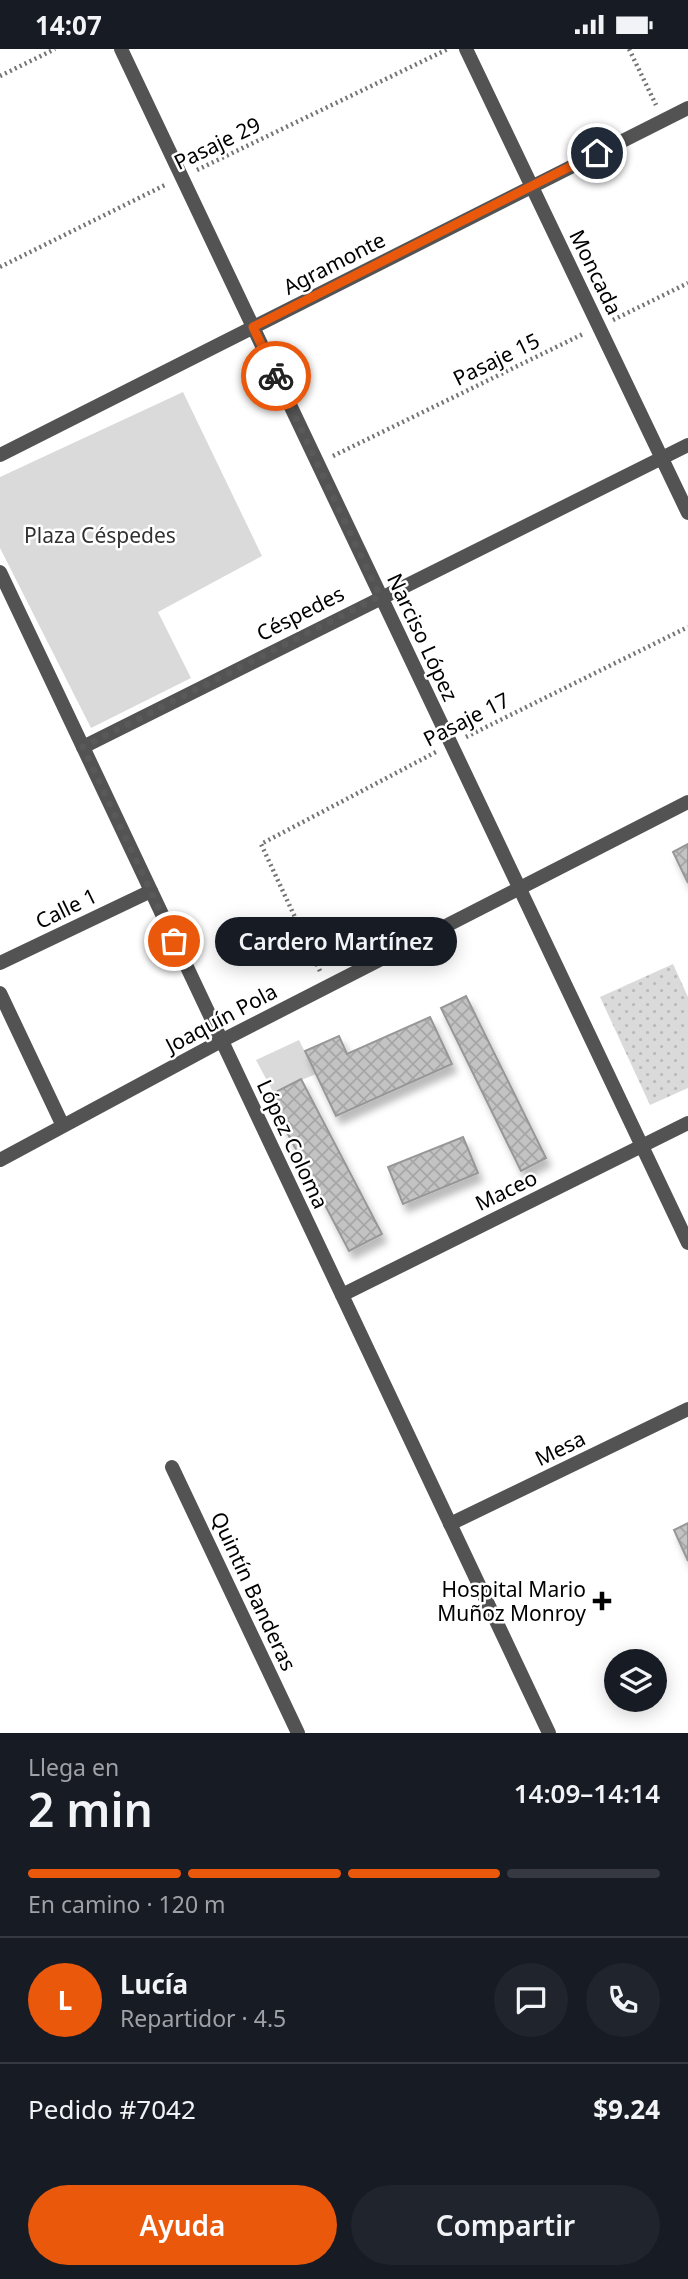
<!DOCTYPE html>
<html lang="es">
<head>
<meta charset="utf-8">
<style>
  :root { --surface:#171b24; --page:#20242c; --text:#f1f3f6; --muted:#9ea1a6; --line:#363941; --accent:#ea580c }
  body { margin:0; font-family:"Noto Sans",sans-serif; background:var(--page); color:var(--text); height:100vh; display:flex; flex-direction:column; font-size:26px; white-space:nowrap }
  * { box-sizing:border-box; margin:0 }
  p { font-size:23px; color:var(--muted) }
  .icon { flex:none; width:38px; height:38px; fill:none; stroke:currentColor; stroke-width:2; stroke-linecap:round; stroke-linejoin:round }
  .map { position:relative; height:1684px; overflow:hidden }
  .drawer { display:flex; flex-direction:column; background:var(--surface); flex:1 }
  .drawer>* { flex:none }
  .tools { position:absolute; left:604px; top:1600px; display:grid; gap:14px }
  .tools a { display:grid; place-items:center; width:63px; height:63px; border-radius:50%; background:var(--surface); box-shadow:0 4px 18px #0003; font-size:35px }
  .pin { position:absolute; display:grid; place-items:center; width:60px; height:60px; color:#fff; margin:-30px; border:4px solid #fff; border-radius:50%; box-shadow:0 2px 7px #0007 }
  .courier { position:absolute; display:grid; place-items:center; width:70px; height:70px; margin:-35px; border:5px solid #ea580c; border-radius:50%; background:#fff; color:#222; box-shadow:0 2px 9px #0007 }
  .bubble { position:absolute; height:49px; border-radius:24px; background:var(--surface); box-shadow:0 4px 18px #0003; font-size:23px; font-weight:600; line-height:49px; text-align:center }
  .headline em { font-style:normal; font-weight:600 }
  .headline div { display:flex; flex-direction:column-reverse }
  .headline { display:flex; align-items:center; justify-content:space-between; height:119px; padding:0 28px }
  h1 { font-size:46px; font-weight:600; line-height:52px }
  .bar { display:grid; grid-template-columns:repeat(4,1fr); gap:10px 7px; align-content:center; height:84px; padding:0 28px }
  .bar i { height:9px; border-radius:5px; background:var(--line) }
  .bar .selected { background:var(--accent) }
  .bar p { grid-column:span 4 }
  .line { display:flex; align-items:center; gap:18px; padding:0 28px; border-top:2px solid var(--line) }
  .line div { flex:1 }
  .round { display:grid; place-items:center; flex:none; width:74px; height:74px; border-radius:37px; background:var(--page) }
  .action { display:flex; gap:14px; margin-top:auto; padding:14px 28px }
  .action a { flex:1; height:80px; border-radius:42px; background:var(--accent); color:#fff; font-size:28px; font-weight:600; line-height:80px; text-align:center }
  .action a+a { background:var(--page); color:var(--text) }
  .status { display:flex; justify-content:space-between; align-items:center; height:49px; padding:0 35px; background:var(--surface); direction:ltr }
  .status svg { height:19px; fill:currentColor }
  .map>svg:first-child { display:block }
  .green { fill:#dadada }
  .garden { fill:url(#garden-dots) }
  .building { fill:url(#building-cross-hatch); stroke:#979797; stroke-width:2; filter:url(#shadow) }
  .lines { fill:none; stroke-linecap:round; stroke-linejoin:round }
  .path { stroke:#757575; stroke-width:4.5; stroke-dasharray:2 3.5; stroke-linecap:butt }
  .minor { stroke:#535353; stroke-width:14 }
  .tertiary { stroke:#535353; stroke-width:14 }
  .done { stroke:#595959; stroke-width:7; stroke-dasharray:0 12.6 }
  .route { stroke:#ea580c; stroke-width:9 }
  .poi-dot { fill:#000; stroke:#fff; stroke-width:2.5 }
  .labels { text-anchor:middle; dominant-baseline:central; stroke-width:5; stroke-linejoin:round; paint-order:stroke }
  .street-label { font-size:21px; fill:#000; stroke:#fff }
  .park-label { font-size:21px; fill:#313131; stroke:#fff }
  .poi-label { font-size:21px; fill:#000; stroke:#fff; text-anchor:end }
</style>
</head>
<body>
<div class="status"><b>14:07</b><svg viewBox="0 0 49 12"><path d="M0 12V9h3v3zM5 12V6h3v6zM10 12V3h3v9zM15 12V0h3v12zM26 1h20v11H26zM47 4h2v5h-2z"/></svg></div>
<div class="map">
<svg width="688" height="1684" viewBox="0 0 688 1684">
  <defs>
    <pattern id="garden-dots" width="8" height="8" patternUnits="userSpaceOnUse" patternTransform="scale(1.75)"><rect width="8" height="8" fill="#dadada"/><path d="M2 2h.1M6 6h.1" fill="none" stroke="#b9b9b9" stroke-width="1.8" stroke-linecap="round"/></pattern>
    <pattern id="building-cross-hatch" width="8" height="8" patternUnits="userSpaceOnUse" patternTransform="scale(1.75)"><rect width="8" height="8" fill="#c3c3c3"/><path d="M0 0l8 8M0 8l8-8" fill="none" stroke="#a6a6a6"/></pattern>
    <filter id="shadow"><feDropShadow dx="4.5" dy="8" stdDeviation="3.5" flood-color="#0004"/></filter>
  </defs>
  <rect width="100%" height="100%" fill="#fff"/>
  <path class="green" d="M183,343L262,507L158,563L191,629L91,679L0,499V428Z
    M299,991L316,1025L273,1043L256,1011Z"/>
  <path class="garden" d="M673,915L688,948V1039L650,1056L600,948Z"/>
  <path class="building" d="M688,795V834L673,803Z
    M466,947L546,1109L521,1122L441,959Z
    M430,968L452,1015L336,1067L305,1002L339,987L347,1005Z
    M301,1030L382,1185L349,1202L268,1047Z
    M463,1088L478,1124L403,1155L388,1118Z
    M688,1474V1512L674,1481Z"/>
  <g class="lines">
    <path class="path" d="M629,0L656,56
      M0,27L55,0
      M197,121L448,0
      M0,218L167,135
      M613,271L688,234
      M333,407L583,285
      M466,688L688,578
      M320,922L261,795L436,703"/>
    <path class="minor" d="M121,0L688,1194
      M466,0L688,464
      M0,406L688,59
      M0,523L83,698L688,396
      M0,914L151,842
      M0,944L63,1077
      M0,1111L221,992L688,753
      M342,1246L688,1074
      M172,1418L298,1684
      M450,1475L688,1360"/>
    <path class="tertiary" d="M83,698L549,1684"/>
  </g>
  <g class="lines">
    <path class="done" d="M174,892L83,698L380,547L276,327"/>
    <path class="route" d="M276,327L253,278L597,104"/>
  </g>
  <path class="poi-dot" d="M598.5 1541.5h7v7h7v7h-7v7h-7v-7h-7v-7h7z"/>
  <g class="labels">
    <g class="street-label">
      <text transform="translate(217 94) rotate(-26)">Pasaje 29</text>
      <text transform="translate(334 214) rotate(-27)">Agramonte</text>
      <text transform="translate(596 223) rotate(64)">Moncada</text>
      <text transform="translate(496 310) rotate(-26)">Pasaje 15</text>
      <text transform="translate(300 564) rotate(-27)">Céspedes</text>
      <text transform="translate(423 588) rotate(65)">Narciso López</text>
      <text transform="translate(466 670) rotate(-27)">Pasaje 17</text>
      <text transform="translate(66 859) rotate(-26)">Calle 1</text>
      <text transform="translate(221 969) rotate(-28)">Joaquín Pola</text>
      <text transform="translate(293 1095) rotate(65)">López Coloma</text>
      <text transform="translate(506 1141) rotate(-26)">Maceo</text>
      <text transform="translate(560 1399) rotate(-26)">Mesa</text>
      <text transform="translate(254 1542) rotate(65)">Quintín Banderas</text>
    </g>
    <g class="park-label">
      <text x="100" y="486">Plaza Céspedes</text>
    </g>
    <g class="poi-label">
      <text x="586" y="1540">Hospital Mario<tspan x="586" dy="24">Muñoz Monroy</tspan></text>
    </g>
  </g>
</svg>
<div class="tools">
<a><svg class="icon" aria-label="layers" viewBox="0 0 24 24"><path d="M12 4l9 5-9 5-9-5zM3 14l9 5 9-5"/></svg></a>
</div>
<div class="pin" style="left:174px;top:892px;background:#ea580c"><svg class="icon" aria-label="bag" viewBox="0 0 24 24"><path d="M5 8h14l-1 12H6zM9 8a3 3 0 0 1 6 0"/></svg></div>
<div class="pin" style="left:597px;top:104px;background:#1f2937"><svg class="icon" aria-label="home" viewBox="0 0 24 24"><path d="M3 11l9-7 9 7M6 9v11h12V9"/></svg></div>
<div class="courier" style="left:276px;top:327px"><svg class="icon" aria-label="bike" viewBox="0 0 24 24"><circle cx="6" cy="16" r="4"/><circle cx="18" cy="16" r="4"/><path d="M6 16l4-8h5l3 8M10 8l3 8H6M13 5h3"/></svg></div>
<div class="bubble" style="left:215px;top:868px;width:242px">Cardero Martínez</div>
</div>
<section class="drawer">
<div class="headline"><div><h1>2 min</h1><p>Llega en</p></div><em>14:09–14:14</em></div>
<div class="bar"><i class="selected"></i><i class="selected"></i><i class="selected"></i><i></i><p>En camino · 120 m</p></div>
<div class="line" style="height:126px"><b class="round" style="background:var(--accent);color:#fff">L</b><div><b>Lucía</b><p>Repartidor · 4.5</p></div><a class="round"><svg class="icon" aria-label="chat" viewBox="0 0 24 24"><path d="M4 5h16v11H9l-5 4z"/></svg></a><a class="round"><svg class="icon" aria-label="phone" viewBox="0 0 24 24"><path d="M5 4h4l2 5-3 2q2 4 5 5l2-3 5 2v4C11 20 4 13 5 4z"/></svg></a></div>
<div class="line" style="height:91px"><div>Pedido #7042</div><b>$9.24</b></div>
<div class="action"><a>Ayuda</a><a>Compartir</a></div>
</section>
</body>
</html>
